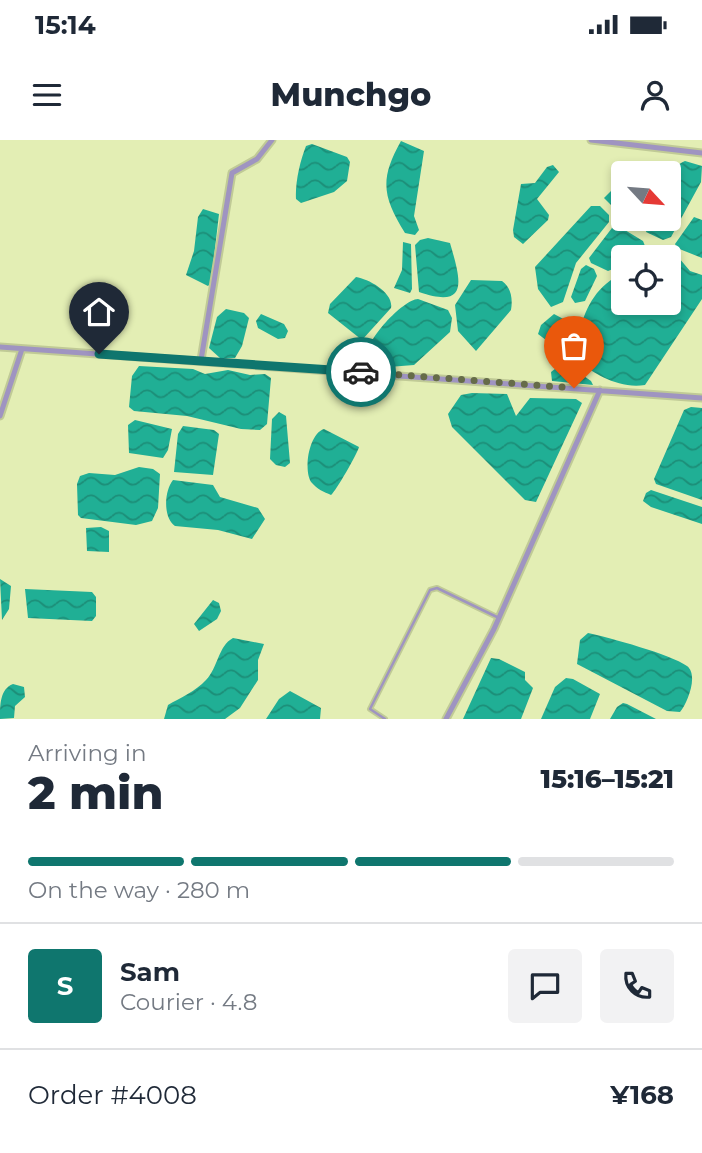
<!DOCTYPE html>
<html lang="en">
<head>
<meta charset="utf-8">
<style>
  :root { --surface:#fff; --page:#f2f2f3; --text:#1f2937; --muted:#747a83; --line:#e0e1e3; --accent:#0f766e }
  body { margin:0; font-family:Montserrat,sans-serif; background:var(--page); color:var(--text); height:100vh; display:flex; flex-direction:column; font-size:26px; white-space:nowrap }
  * { box-sizing:border-box; margin:0 }
  p { font-size:23px; color:var(--muted) }
  .icon { flex:none; width:38px; height:38px; fill:none; stroke:currentColor; stroke-width:2; stroke-linecap:round; stroke-linejoin:round }
  .map { position:relative; height:579px; overflow:hidden }
  .side { display:flex; flex-direction:column; background:var(--surface); flex:1 }
  .side>* { flex:none }
  .needle { width:46px; rotate:116deg }
  .buttons { position:absolute; left:611px; top:21px; display:grid; gap:14px }
  .buttons a { display:grid; place-items:center; width:70px; height:70px; border-radius:7px; background:var(--surface); box-shadow:0 4px 10px #0003; font-size:35px }
  .pin { position:absolute; display:grid; place-items:center; width:60px; height:60px; color:#fff; margin:-72px -30px; border-radius:50% 50% 50% 0; rotate:-45deg; box-shadow:0 0 7px #0007 }
  .pin .icon { rotate:45deg }
  .courier { position:absolute; display:grid; place-items:center; width:70px; height:70px; margin:-35px; border:5px solid #0f766e; border-radius:50%; background:#fff; color:#222; box-shadow:0 2px 9px #0007 }
  .overview em { font-style:normal; font-weight:800 }
  .overview div { display:flex; flex-direction:column-reverse }
  .overview { display:flex; align-items:center; justify-content:space-between; height:119px; padding:0 28px }
  h1 { font-size:46px; font-weight:800; line-height:52px }
  .bar { display:grid; grid-template-columns:repeat(4,1fr); gap:10px 7px; align-content:center; height:84px; padding:0 28px }
  .bar i { height:9px; border-radius:5px; background:var(--line) }
  .bar .active { background:var(--accent) }
  .bar p { grid-column:span 4 }
  .line { display:flex; align-items:center; gap:18px; padding:0 28px; border-top:2px solid var(--line) }
  .line div { flex:1 }
  .round { display:grid; place-items:center; flex:none; width:74px; height:74px; border-radius:7px; background:var(--page) }
  .status { display:flex; justify-content:space-between; align-items:center; height:49px; padding:0 35px; background:var(--surface); direction:ltr }
  .status svg { height:19px; fill:currentColor }
  header { display:flex; justify-content:space-between; align-items:center; height:91px; padding:0 28px; background:var(--surface); font-size:32px; font-weight:800 }
  .map>svg:first-child { display:block }
  .water { fill:url(#water-waves) }
  .lines { fill:none; stroke-linecap:round; stroke-linejoin:round }
  .lane-casing { stroke:#c0ca96; stroke-width:6 }
  .street-casing { stroke:#c0ca96; stroke-width:9 }
  .lane { stroke:#9f94c1; stroke-width:2.5 }
  .street { stroke:#9f94c1; stroke-width:5 }
  .done { stroke:#666c49; stroke-width:7; stroke-dasharray:0 12.6 }
  .route { stroke:#0f766e; stroke-width:9 }
</style>
</head>
<body>
<div class="status"><b>15:14</b><svg viewBox="0 0 49 12"><path d="M0 12V9h3v3zM5 12V6h3v6zM10 12V3h3v9zM15 12V0h3v12zM26 1h20v11H26zM47 4h2v5h-2z"/></svg></div>
<header><svg class="icon" aria-label="menu" viewBox="0 0 24 24"><path d="M4 6h16M4 12h16M4 18h16"/></svg>Munchgo<svg class="icon" aria-label="person" viewBox="0 0 24 24"><circle cx="12" cy="8" r="4"/><path d="M4 21q1-7 8-7t8 7"/></svg></header>
<div class="map">
<svg width="702" height="579" viewBox="0 0 702 579">
  <defs>
    <pattern id="water-waves" width="16" height="10" patternUnits="userSpaceOnUse" patternTransform="scale(1.75)"><rect width="16" height="10" fill="#20af95"/><path d="M0 5q4-4 8 0t8 0" fill="none" stroke="#1c8e78"/></pattern>
  </defs>
  <rect width="100%" height="100%" fill="#e3eeb4"/>
  <path class="water" d="M401,1L424,11L414,76L419,90L415,95L405,93C383,57 379,40 401,1Z
    M312,4L347,17L350,22L347,41L334,52L301,63L296,59C295,43 300,21 306,6Z
    M685,21L702,26L701,42L671,97L663,100L646,92L649,79H668C668,61 664,29 685,21Z
    M553,25L559,32L537,59L549,75L548,80L523,104L514,97L513,90L521,44L535,43L547,27Z
    M623,39V77L604,58Z
    M591,66H600L609,75V82L576,123L563,162L551,167L538,149L535,127Z
    M203,69L219,74L211,143L208,146L186,135L194,111L198,77Z
    M694,77L702,80V118L677,108L675,104Z
    M615,84L643,101L645,106L635,117H623V125L608,131L591,123L589,118Z
    M428,98L450,103C460,138 471,170 419,152L415,105L420,100Z
    M403,102L411,104L412,149L410,153L394,148L402,130Z
    M655,111L679,118L690,131L702,135V159L645,245C618,249 595,234 573,218C571,209 576,201 579,192C587,164 597,146 623,133V163H668V117H642Z
    M586,125L594,129L597,136L585,161L575,163L571,157L581,129Z
    M356,137C369,139 394,153 391,168L362,200L328,173L330,164Z
    M471,140L502,141C511,147 513,159 511,170L476,211L458,191L455,165Z
    M418,159L448,170L452,178L450,192L414,225L376,228L366,225C358,208 401,160 418,159Z
    M226,169L244,173L249,178L242,206L235,218H220L209,208L217,177Z
    M261,174L284,184L288,191L285,198L278,199L258,188L256,181Z
    M554,174L569,182L572,188L562,212L538,194L541,185Z
    M564,222L591,241L593,245L552,241L551,232Z
    M139,226L193,229L205,234L228,230L250,235L265,234L271,238L267,284L260,290L241,289L187,276L134,271L129,267L132,236Z
    M472,253L507,254L516,276L530,258L576,259L582,263L536,362L525,360L452,287L448,274L461,255Z
    M691,267L702,268V360L656,344L654,339L684,270Z
    M279,272L286,276L290,323L285,327L276,325L270,319L272,279Z
    M135,280L172,289L168,310L163,318L129,313L128,285Z
    M183,286L214,290L219,294L213,335L174,332L178,294Z
    M324,289L359,307C357,314 336,351 331,355C324,352 317,349 312,343C303,333 308,294 324,289Z
    M139,327L153,329L160,334L158,368L152,381L136,385L81,378L78,375L77,344L80,336L89,333L115,335Z
    M173,340L213,345L220,357L258,368L265,379L252,399L218,390L175,386C163,378 164,351 173,340Z
    M651,350L702,367V384L651,367L643,361L646,353Z
    M101,387L109,391V412L87,411L86,388Z
    M0,439L11,446L9,469L2,480Z
    M25,449L92,452L96,457V476L92,481L28,478Z
    M213,460L219,463L221,471L217,479L199,491L194,484Z
    M588,493C610,498 670,514 687,526C699,535 687,564 680,572L667,571L577,524L580,500Z
    M233,498L264,504L258,520V540L240,568L225,579H164L168,565C180,558 196,551 206,540C218,528 218,506 233,498Z
    M491,518L499,519L525,532V540L533,548L521,579H463Z
    M566,538L573,539L600,554L590,579H541L555,547Z
    M13,544L24,547L25,557L15,566L14,578L0,579C0,565 0,549 13,544Z
    M290,551L321,568L320,579H266L279,559Z
    M623,563L627,564L656,579H610L617,567Z"/>
  <g class="lines">
    <defs>
      <path id="lane" d="M385,579L370,569L430,450L437,448L499,478"/>
      <path id="street" d="M591,0L702,13
        M0,207L702,258
        M201,220L232,33L257,19L272,0
        M0,276L22,209
        M446,579L494,489L600,250"/>
    </defs>
    <use href="#lane" class="lane-casing"/>
    <use href="#street" class="street-casing"/>
    <use href="#lane" class="lane"/>
    <use href="#street" class="street"/>
  </g>
  <g class="lines">
    <path class="done" d="M361,232L574,248"/>
    <path class="route" d="M99,214L361,232"/>
  </g>
</svg>
<div class="buttons">
<a><svg class="needle" viewBox="-14 -14 28 28"><path d="M0-13l5 13h-10z" fill="#e53935"/><path d="M0 13l5-13h-10z" fill="#747a83"/></svg></a>
<a><svg class="icon" aria-label="locate" viewBox="0 0 24 24"><circle cx="12" cy="12" r="6"/><path d="M12 2v4M12 18v4M2 12h4M18 12h4"/></svg></a>
</div>
<div class="pin" style="left:574px;top:248px;background:#ea580c"><svg class="icon" aria-label="bag" viewBox="0 0 24 24"><path d="M5 8h14l-1 12H6zM9 8a3 3 0 0 1 6 0"/></svg></div>
<div class="pin" style="left:99px;top:214px;background:#1f2937"><svg class="icon" aria-label="home" viewBox="0 0 24 24"><path d="M3 11l9-7 9 7M6 9v11h12V9"/></svg></div>
<div class="courier" style="left:361px;top:232px"><svg class="icon" aria-label="car" viewBox="0 0 24 24"><path d="M5 17H2v-5l4-1 3-4h7l3 4 3 1v5h-3M9 17h6M6 11h13"/><circle cx="7" cy="17" r="2"/><circle cx="17" cy="17" r="2"/></svg></div>
</div>
<section class="side">
<div class="overview"><div><h1>2 min</h1><p>Arriving in</p></div><em>15:16–15:21</em></div>
<div class="bar"><i class="active"></i><i class="active"></i><i class="active"></i><i></i><p>On the way · 280 m</p></div>
<div class="line" style="height:126px"><b class="round" style="background:var(--accent);color:#fff">S</b><div><b>Sam</b><p>Courier · 4.8</p></div><a class="round"><svg class="icon" aria-label="chat" viewBox="0 0 24 24"><path d="M4 5h16v11H9l-5 4z"/></svg></a><a class="round"><svg class="icon" aria-label="phone" viewBox="0 0 24 24"><path d="M5 4h4l2 5-3 2q2 4 5 5l2-3 5 2v4C11 20 4 13 5 4z"/></svg></a></div>
<div class="line" style="height:91px"><div>Order #4008</div><b>¥168</b></div>
</section>
</body>
</html>
